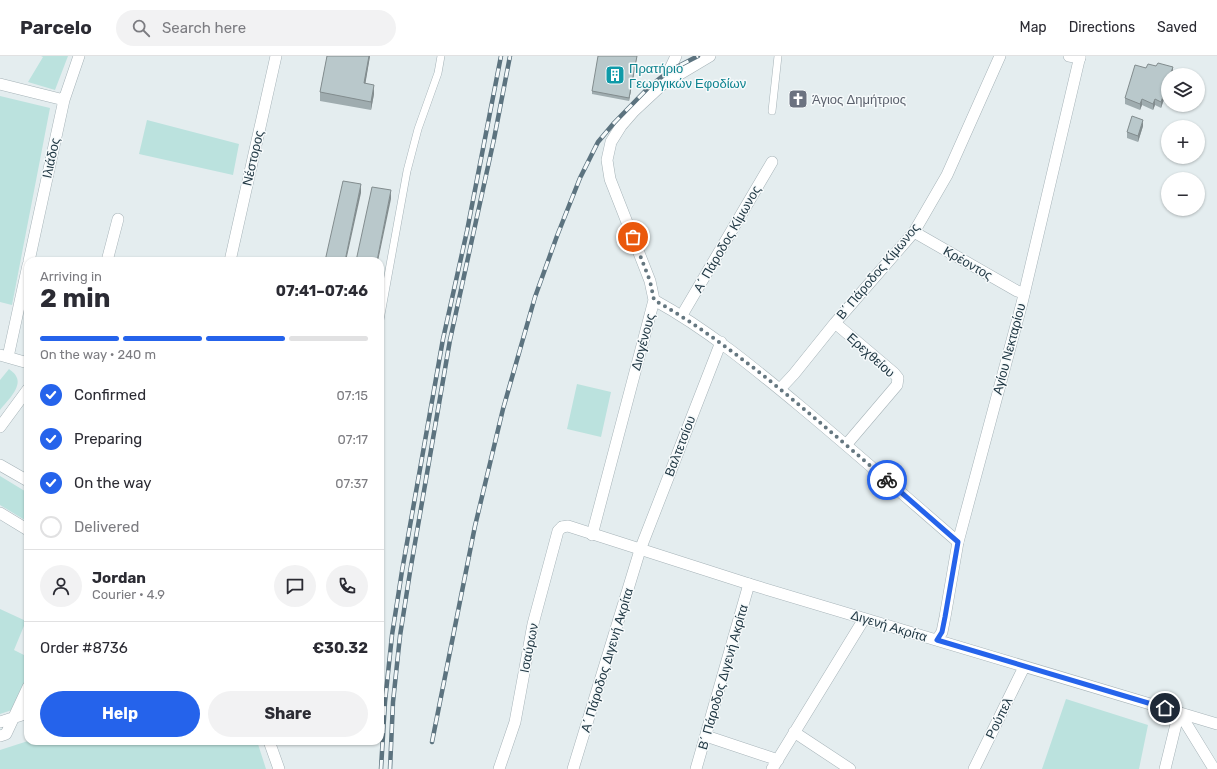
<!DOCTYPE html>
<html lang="en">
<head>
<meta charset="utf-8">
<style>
  :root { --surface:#fff; --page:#f2f2f3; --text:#2b2b33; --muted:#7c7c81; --line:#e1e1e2; --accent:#2563eb }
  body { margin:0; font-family:Rubik,sans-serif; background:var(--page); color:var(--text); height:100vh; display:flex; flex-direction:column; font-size:15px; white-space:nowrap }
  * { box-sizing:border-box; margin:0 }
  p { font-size:13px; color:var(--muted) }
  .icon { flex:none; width:22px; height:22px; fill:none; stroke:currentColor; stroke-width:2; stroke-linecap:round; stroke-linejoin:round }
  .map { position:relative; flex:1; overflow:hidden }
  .details { position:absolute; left:24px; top:201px; width:360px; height:488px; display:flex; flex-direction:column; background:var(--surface); border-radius:12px; box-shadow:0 1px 3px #0004 }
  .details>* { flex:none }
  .fabs { position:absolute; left:1161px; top:12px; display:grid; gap:8px }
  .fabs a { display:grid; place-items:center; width:44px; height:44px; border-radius:50%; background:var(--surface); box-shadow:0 1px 3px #0004; font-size:20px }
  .pin { position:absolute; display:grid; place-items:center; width:34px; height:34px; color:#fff; margin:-17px; border:2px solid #fff; border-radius:50%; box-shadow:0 1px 4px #0007 }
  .courier { position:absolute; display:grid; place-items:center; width:40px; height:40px; margin:-20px; border:3px solid #2563eb; border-radius:50%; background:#fff; color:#222; box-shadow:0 1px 5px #0007 }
  .overview em { font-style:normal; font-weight:700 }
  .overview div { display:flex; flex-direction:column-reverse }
  .overview { display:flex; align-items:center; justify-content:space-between; height:68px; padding:0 16px }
  h1 { font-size:26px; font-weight:700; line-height:30px }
  .bar { display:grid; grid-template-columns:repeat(4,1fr); gap:6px 4px; align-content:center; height:48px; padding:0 16px }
  .bar i { height:5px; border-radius:3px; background:var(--line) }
  .bar .on { background:var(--accent) }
  .bar p { grid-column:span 4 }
  .line { display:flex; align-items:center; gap:10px; padding:0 16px; border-top:1px solid var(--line) }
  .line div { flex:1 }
  .round { display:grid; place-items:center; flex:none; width:42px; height:42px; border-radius:21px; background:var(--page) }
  ol { padding:0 16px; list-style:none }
  li { display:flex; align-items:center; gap:12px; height:44px }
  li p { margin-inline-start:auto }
  li .icon { padding:4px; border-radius:50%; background:var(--accent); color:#fff; stroke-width:4 }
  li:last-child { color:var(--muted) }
  li i { width:22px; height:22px; border:2px solid var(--line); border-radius:50% }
  .primary-button { display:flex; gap:8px; margin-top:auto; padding:8px 16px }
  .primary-button a { flex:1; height:46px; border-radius:24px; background:var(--accent); color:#fff; font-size:16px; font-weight:700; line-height:46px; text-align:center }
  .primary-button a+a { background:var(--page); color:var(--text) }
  header { display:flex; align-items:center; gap:24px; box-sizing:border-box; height:56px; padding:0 20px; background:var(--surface); border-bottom:1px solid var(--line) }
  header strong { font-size:19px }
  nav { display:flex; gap:22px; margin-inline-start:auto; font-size:14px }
  .search { width:280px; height:36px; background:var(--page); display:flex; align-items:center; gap:10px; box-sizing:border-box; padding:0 14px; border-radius:22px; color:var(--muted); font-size:15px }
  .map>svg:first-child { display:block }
  .green { fill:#bbe2de }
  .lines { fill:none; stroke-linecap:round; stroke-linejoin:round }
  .service-casing { stroke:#a6b3b8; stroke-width:8 }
  .pedestrian-casing { stroke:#a6b3b8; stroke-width:12 }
  .minor-casing { stroke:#a6b3b8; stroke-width:12 }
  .tertiary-casing { stroke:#a6b3b8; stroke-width:12 }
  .service { stroke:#fff; stroke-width:7 }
  .pedestrian { stroke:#fff; stroke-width:11 }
  .minor { stroke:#fff; stroke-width:11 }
  .tertiary { stroke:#fff; stroke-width:11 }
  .rail-casing { stroke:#5c737f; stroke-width:4.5 }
  .rail { stroke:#f6fafb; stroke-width:3; stroke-dasharray:9; stroke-linecap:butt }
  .wall { fill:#9facaf }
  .shaded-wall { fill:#828c8e }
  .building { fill:#b9c8cb; stroke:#828c8e }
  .done { stroke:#657780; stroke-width:4; stroke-dasharray:0 7.2 }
  .route { stroke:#2563eb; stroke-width:5 }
  .labels { text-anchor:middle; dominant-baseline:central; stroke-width:3; stroke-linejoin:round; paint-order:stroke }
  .culture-label { font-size:13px; fill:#0d838f; stroke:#f6fafb; text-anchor:start }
  .worship-label { font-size:13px; fill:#5b616d; stroke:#f6fafb; text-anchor:start }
  .street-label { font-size:13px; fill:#213844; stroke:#f6fafb }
</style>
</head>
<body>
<header>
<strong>Parcelo</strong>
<div class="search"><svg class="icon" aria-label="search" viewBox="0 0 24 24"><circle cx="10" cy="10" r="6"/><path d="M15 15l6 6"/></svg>Search here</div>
<nav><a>Map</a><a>Directions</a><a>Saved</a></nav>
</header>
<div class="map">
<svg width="1217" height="713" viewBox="0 0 1217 713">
  <rect width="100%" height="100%" fill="#e4edef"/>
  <path class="green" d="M41,0H68L55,34L28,26L43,1Z
    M0,40L50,52L12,249L0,246Z
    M147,64L239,88L233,119L139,98Z
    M9,313C11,315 15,317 16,320C23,331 6,346 0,354V324Z
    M577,328L611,336L601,381L567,373Z
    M0,420L28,437V466L0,449Z
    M0,553L26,565L14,594L28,601V620L12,654L0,658Z
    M1066,643L1148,669L1139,713H1042Z
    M28,685H257L266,713H0V694Z"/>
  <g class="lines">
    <defs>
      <path id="service" d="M772,55L778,0
        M380,264L407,115L418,73L438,17L441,0"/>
      <path id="pedestrian" d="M0,457L28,474"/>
      <path id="minor" d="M1069,0L1080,2
        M0,28L64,44
        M663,28L710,0
        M914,176L1017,235L1024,237
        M29,205L64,44L79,0
        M107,205L118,163
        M230,205L276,0
        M654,244C707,273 754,312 801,351C854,395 906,441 958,486
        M682,259L772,106
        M835,267L894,317L898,322L897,329L846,389
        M0,299L28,307
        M8,301L28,209
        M780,333L794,318L835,267L914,176L947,119L1000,0
        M0,371L28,333
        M0,409L28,425
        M592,479L654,244L650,225L610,123L607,104L611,86L621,70L634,55L663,28L676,0
        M1179,656L1214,713
        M0,666L28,657
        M794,676L850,713
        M0,680L6,678L28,631
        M706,680L778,704
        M269,685L279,713
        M499,713L515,666L533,568L558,475L562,471
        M573,713L640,494L721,286
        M696,713L749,528
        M772,713L864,563
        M1165,713L1179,656"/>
      <path id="tertiary" d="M562,471L568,470L749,528L1217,668
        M937,584L942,576L945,561L958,486L1022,247L1080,0
        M974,713L1024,611"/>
    </defs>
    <use href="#service" class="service-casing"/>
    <use href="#pedestrian" class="pedestrian-casing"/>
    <use href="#minor" class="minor-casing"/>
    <use href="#tertiary" class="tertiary-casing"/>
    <use href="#service" class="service"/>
    <use href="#pedestrian" class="pedestrian"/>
    <use href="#minor" class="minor"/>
    <use href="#tertiary" class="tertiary"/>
    <defs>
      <path id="rail" d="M432,686L475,470L503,353L535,241L557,180L580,122L598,86L614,67L649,31L669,15L698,0
        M381,713L385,646L392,579L402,515L443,283L467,175L501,0
        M390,713L393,646L400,580L410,516L450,284L494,83L510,0"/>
    </defs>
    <use href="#rail" class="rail-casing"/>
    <use href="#rail" class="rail"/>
  </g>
  <path class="wall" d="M327,0H370L365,28L374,38L371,54L320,45V36Z
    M637,0L629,45L592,38V35Z
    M1146,12L1173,17L1161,52L1155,49L1153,54L1142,49L1140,54L1125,48V42Z
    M1143,70L1138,86L1127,82V76Z"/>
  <path class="shaded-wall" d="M369,0H370L364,36V27Z
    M637,0L629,45V42Z
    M1173,11V17L1172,19H1170Z
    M1168,26V32L1161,52V46Z
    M374,29V38L371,54V46Z
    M1142,43V49L1140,54V48Z
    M1155,43V49L1153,54V48Z
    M1143,64V70L1138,86V80Z
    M361,128V137L346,205H345Z
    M391,134V143L378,205H377Z"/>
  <path class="building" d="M327,0H369L364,27L374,29L371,46L320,36Z
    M598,0H637L629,42L592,35Z
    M1158,7L1173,11L1170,19H1168V26L1161,46L1155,43L1153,48L1142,43L1140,48L1125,42L1135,9L1146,12L1148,8L1156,10Z
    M1132,60L1143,64L1138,80L1127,76Z
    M343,125L361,128L345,205H325Z
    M372,131L391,134L377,205H356Z"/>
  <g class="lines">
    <path class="done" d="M633,181L650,225L654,244C693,266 728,292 764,320C806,354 846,389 887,424"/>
    <path class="route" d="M887,424L958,486L945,561L942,576L937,584L1165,652"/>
  </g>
  <defs>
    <symbol id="building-square" viewBox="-11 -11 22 22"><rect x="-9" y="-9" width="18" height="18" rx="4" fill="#0f9aa8" stroke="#f6fafb"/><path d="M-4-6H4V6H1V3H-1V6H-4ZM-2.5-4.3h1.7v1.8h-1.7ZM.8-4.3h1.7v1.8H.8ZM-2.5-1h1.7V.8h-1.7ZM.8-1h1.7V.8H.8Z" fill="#fff"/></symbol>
    <symbol id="church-square" viewBox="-11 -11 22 22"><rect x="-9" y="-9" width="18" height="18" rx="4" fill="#6b7280" stroke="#f6fafb"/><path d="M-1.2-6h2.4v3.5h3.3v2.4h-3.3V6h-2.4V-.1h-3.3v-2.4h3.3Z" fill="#fff"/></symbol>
  </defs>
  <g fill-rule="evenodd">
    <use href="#building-square" x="604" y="8" width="22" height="22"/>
    <use href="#church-square" x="787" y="32" width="22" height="22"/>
  </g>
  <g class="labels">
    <g class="culture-label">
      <text x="629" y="12">Πρατήριο<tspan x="629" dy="15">Γεωργικών Εφοδίων</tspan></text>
    </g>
    <g class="worship-label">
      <text x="812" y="43">Άγιος Δημήτριος</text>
    </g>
    <g class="street-label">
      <text transform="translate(51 102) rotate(-78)">Ιλιάδος</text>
      <text transform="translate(253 102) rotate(-77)">Νέστορος</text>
      <text transform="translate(727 183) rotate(-60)">Α΄ Πάροδος Κίμωνος</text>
      <text transform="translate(968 207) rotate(30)">Κρέοντος</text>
      <text transform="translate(878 215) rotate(-50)">Β΄ Πάροδος Κίμωνος</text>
      <text transform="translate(643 286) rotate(-75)">Διογένους</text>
      <text transform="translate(1009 293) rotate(-75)">Αγίου Νεκταρίου</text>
      <text transform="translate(871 299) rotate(42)">Ερεχθείου</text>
      <text transform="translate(680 390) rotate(-69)">Βαλτετσίου</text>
      <text transform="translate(889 570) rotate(17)">Διγενή Ακρίτα</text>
      <text transform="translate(529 592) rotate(-79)">Ισαύρων</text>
      <text transform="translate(607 604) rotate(-73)">Α΄ Πάροδος Διγενή Ακρίτα</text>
      <text transform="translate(723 621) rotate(-74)">Β΄ Πάροδος Διγενή Ακρίτα</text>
      <text transform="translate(999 662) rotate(-64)">Ρούπελ</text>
    </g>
  </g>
</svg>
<div class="fabs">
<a><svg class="icon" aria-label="layers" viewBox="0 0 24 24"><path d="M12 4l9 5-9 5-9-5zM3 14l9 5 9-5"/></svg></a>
<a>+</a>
<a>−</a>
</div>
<div class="pin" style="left:633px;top:181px;background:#ea580c"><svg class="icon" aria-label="bag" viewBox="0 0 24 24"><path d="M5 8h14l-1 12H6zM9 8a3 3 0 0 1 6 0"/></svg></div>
<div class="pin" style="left:1165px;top:652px;background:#1f2937"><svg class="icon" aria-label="home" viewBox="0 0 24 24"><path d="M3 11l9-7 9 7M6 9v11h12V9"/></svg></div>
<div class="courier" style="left:887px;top:424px"><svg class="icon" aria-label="bike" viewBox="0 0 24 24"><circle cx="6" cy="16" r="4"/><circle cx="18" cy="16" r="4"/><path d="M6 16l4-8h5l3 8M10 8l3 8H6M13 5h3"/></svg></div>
<section class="details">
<div class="overview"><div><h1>2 min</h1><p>Arriving in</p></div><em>07:41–07:46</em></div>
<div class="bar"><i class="on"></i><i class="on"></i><i class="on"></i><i></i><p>On the way · 240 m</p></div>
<ol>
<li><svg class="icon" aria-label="check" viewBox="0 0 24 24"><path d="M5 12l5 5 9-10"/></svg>Confirmed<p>07:15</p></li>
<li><svg class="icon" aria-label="check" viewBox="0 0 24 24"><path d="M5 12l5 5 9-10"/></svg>Preparing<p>07:17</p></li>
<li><svg class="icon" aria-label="check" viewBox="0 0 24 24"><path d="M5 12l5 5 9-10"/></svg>On the way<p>07:37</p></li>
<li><i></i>Delivered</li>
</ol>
<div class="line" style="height:72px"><a class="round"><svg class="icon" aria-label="person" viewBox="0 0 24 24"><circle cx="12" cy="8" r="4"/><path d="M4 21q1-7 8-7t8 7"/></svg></a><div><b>Jordan</b><p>Courier · 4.9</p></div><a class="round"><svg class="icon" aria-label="chat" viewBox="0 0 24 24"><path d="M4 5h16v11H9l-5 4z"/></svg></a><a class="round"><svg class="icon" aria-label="phone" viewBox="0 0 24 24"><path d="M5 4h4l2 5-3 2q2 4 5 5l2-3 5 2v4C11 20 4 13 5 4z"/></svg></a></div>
<div class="line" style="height:52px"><div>Order #8736</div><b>€30.32</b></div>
<div class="primary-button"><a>Help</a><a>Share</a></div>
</section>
</div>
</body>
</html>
